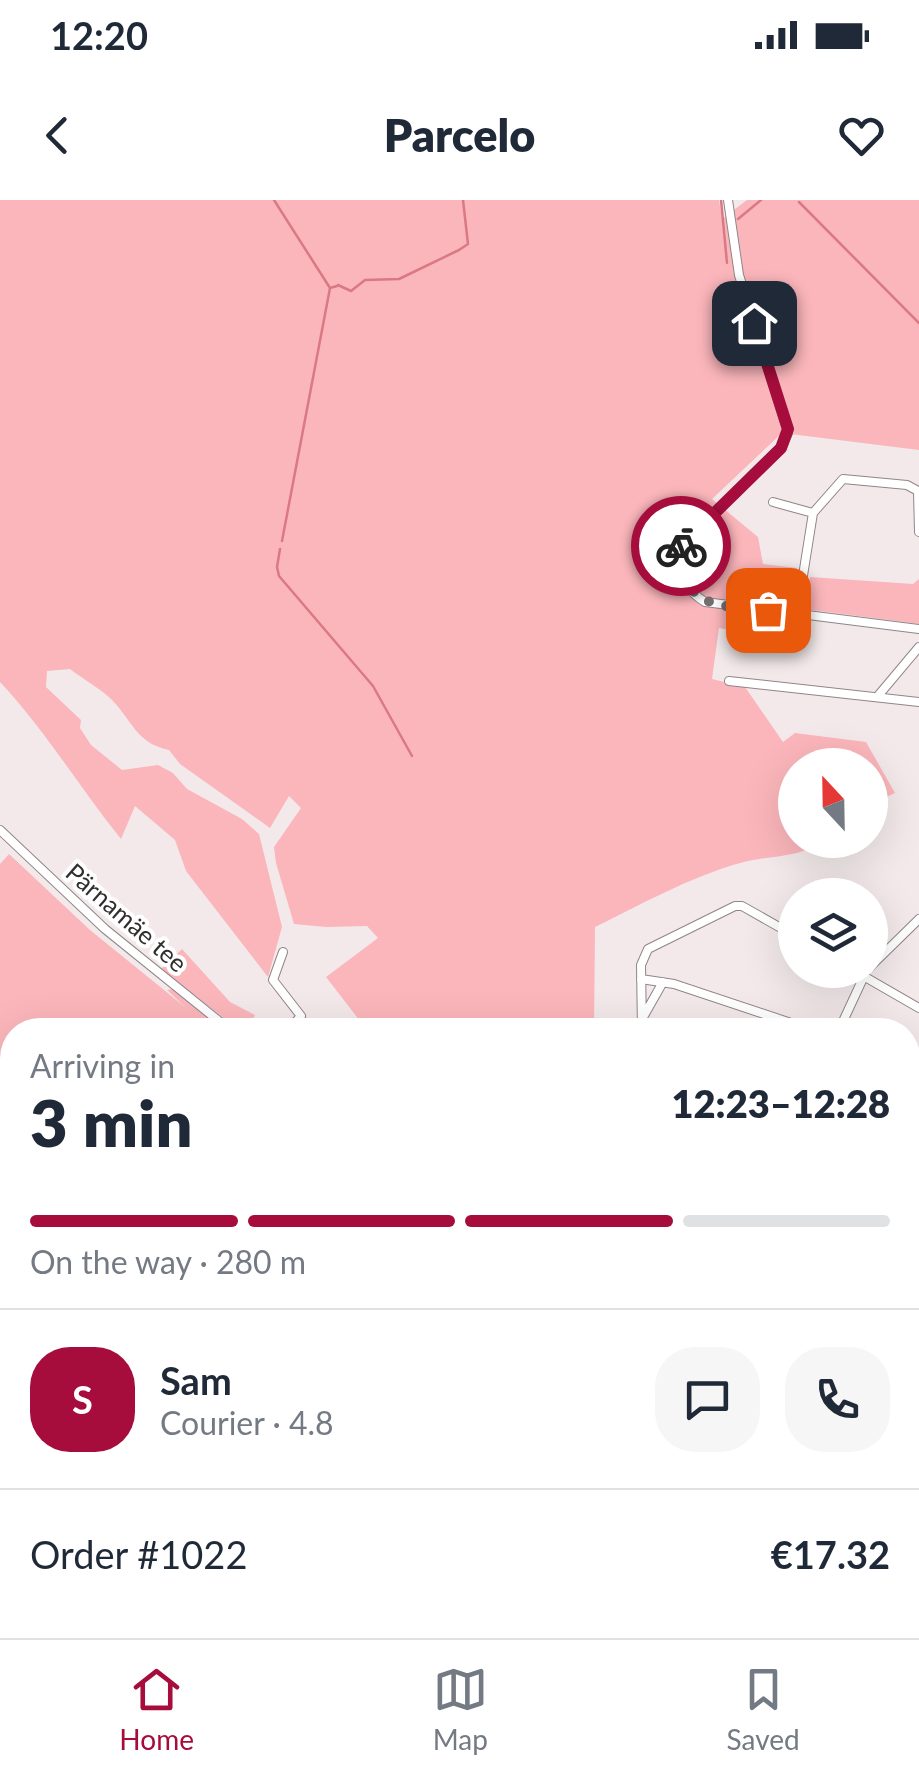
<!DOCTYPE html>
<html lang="en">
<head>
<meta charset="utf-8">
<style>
  :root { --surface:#fff; --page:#f6f6f7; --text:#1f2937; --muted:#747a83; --line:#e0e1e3; --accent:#a60d3c }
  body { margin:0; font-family:Lato,sans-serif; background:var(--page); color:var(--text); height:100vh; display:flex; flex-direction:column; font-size:38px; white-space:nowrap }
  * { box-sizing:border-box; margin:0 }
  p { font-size:32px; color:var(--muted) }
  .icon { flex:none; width:55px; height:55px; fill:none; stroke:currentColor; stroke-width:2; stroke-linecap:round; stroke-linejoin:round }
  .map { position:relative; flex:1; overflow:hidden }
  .sheet { position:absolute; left:0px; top:818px; width:920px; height:622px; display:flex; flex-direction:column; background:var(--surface); border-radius:40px 40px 0 0; box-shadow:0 10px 40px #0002 }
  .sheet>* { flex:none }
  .needle { width:65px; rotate:338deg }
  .controls { position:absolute; left:778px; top:548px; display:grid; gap:20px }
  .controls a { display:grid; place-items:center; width:110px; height:110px; border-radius:50%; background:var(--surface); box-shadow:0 10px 40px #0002; font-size:50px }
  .pin { position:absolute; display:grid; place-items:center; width:85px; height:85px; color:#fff; margin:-42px; border-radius:20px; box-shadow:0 5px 15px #0006 }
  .courier { position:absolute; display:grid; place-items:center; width:100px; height:100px; margin:-50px; border:8px solid #a60d3c; border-radius:50%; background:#fff; color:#222; box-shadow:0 2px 12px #0007 }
  .summary em { font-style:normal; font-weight:800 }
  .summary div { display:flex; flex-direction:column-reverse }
  .summary { display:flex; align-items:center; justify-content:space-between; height:170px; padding:0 30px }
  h1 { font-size:65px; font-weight:800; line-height:75px }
  .bar { display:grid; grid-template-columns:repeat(4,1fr); gap:15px 10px; align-content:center; height:120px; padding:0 30px }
  .bar i { height:12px; border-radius:8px; background:var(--line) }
  .bar .selected { background:var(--accent) }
  .bar p { grid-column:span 4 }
  .line { display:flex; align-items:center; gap:25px; padding:0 30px; border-top:2px solid var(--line) }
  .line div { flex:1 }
  .round { display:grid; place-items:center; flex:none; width:105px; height:105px; border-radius:40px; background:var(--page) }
  .status { display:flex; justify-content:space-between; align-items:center; height:70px; padding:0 50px; background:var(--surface); direction:ltr }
  .status svg { height:28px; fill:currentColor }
  header { display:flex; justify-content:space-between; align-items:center; height:130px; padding:0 30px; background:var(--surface); font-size:45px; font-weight:800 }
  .tab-bar { display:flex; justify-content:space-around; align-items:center; height:140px; border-top:2px solid var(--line); background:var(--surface); font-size:28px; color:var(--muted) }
  .tab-bar a { display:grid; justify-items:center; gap:5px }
  .tab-bar .selected { color:var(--accent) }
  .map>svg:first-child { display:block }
  .green { fill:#fbb6bb }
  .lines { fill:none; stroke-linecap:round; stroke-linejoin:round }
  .stream { stroke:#da7984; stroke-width:2.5 }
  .minor-casing { stroke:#8f8687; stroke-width:10 }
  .major-casing { stroke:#b69093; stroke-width:11 }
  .minor { stroke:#fff; stroke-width:8 }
  .major { stroke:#fedcdf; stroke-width:9 }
  .rail-casing { stroke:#969090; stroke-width:6 }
  .rail { stroke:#fff; stroke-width:2.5; stroke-dasharray:8; stroke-linecap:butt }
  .done { stroke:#756f70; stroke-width:10; stroke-dasharray:0 18 }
  .route { stroke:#a60d3c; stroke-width:12 }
  .labels { text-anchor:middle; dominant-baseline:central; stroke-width:8; stroke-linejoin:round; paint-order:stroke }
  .street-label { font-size:25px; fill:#312e2e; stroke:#fff }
</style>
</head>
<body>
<div class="status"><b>12:20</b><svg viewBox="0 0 49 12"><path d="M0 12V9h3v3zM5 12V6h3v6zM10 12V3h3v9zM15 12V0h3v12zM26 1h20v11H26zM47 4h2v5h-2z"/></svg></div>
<header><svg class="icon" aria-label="back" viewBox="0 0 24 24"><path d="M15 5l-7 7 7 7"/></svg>Parcelo<svg class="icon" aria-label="heart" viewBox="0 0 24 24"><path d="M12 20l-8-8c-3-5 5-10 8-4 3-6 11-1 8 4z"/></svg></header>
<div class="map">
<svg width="919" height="1438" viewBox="0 0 919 1438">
  <rect width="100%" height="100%" fill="#f3e9ea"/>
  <path class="green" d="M0,0H719L722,19L747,0H919V250L782,233L712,299L758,337L763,364L797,368L784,420L745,432L719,428L712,479L745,487L783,542L795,533L866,542L895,593L870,605V565H795V640H823C801,659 767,655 740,663C690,677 642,704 595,727L594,830H367L326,777L378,738L367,726L326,727L294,724L276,663L274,647L301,608L289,596L270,628L180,564L169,550C135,543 132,519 110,498C98,487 83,479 70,469L47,471L46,487L81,520L80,528L91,545L122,570L158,565L173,573L187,589L242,619L259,634L282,727L268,777L186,671L175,640L135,606L121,639C79,587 46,531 0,482Z
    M810,377L913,384L919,379V424L805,409Z
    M9,654L90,730L185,807L167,790L172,789L223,830H214L209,826L210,830H12V1140L0,1144V664Z
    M182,749L230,802L255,815L248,830H239L161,769Z"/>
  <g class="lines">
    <path class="stream" d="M274,0L330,88L337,86
      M721,0L727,63
      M799,2L919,123
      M738,19L761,0
      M338,85L351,91L365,80L399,79L459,50L468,44L463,0
      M282,341L330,88
      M280,349L277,367L279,376L373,486L412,556"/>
    <defs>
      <path id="minor" d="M728,0L739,75L788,233L781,249L679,348L673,359C677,376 690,393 705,402L919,429
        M773,302L813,313
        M797,413L813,313L843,279L907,285L918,291L919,332
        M729,481L919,502
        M877,497L919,447
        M0,630L105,729L230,830
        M283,752L273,780L301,816L288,830
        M870,767L919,719
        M853,770L919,808
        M641,779L674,784L812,830
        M642,819L663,782
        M642,830L641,765L648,749L735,706H742L795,736
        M839,830L865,774
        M908,888L919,890
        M908,968H919
        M908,1085L919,1102
        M908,1159L919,1151
        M0,1222L12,1238
        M908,1225L919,1243
        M908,1362L919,1379
        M0,1373L12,1389
        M0,1422L12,1412
        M43,1428L51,1438
        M133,1428L142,1438
        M192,1428L200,1438
        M283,1428L291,1438
        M392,1428L400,1438
        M638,1428L651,1438
        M342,1438L355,1428
        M913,1438L919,1436"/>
      <path id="major" d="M908,1053L919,1045
        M832,1428L837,1438
        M496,1438L504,1428"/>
    </defs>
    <use href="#minor" class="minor-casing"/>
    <use href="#major" class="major-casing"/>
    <use href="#minor" class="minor"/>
    <use href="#major" class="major"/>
    <defs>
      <path id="rail" d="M908,1020H919
        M0,1158L12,1154"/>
    </defs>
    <use href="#rail" class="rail-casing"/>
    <use href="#rail" class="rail"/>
  </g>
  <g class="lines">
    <path class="done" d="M681,346C671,357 673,363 680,375C704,412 728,405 768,410"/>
    <path class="route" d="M681,346L781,248L788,229L754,123"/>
  </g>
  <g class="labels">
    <g class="street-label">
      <text transform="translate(127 717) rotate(41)">Pärnamäe tee</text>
    </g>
  </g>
</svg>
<div class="controls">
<a><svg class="needle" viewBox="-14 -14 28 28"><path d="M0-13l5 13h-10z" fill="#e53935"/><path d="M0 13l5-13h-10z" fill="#747a83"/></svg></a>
<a><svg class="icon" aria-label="layers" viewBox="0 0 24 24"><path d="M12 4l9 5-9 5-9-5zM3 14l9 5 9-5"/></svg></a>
</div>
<div class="pin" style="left:768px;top:410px;background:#ea580c"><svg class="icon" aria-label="bag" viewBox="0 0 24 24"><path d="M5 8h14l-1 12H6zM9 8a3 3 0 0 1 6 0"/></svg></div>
<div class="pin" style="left:754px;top:123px;background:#1f2937"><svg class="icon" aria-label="home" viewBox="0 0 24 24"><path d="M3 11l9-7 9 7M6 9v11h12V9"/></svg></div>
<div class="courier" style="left:681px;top:346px"><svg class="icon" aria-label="bike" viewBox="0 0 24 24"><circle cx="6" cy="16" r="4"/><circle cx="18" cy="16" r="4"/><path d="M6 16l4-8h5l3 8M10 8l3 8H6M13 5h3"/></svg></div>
<section class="sheet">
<div class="summary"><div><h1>3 min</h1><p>Arriving in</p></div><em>12:23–12:28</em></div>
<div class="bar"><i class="selected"></i><i class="selected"></i><i class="selected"></i><i></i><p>On the way · 280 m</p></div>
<div class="line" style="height:180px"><b class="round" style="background:var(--accent);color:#fff">S</b><div><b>Sam</b><p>Courier · 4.8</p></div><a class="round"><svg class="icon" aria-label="chat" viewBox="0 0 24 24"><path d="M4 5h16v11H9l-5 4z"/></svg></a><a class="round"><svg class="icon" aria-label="phone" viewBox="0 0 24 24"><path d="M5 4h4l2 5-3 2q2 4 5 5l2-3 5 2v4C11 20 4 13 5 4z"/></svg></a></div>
<div class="line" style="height:130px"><div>Order #1022</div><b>€17.32</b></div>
</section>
</div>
<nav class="tab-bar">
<a class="selected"><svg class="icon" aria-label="home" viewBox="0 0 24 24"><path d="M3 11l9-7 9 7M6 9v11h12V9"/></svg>Home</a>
<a><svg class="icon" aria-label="map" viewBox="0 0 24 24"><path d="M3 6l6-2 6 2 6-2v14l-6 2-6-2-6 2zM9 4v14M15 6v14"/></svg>Map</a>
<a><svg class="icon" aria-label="saved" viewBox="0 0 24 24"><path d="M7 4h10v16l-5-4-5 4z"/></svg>Saved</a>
</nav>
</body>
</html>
